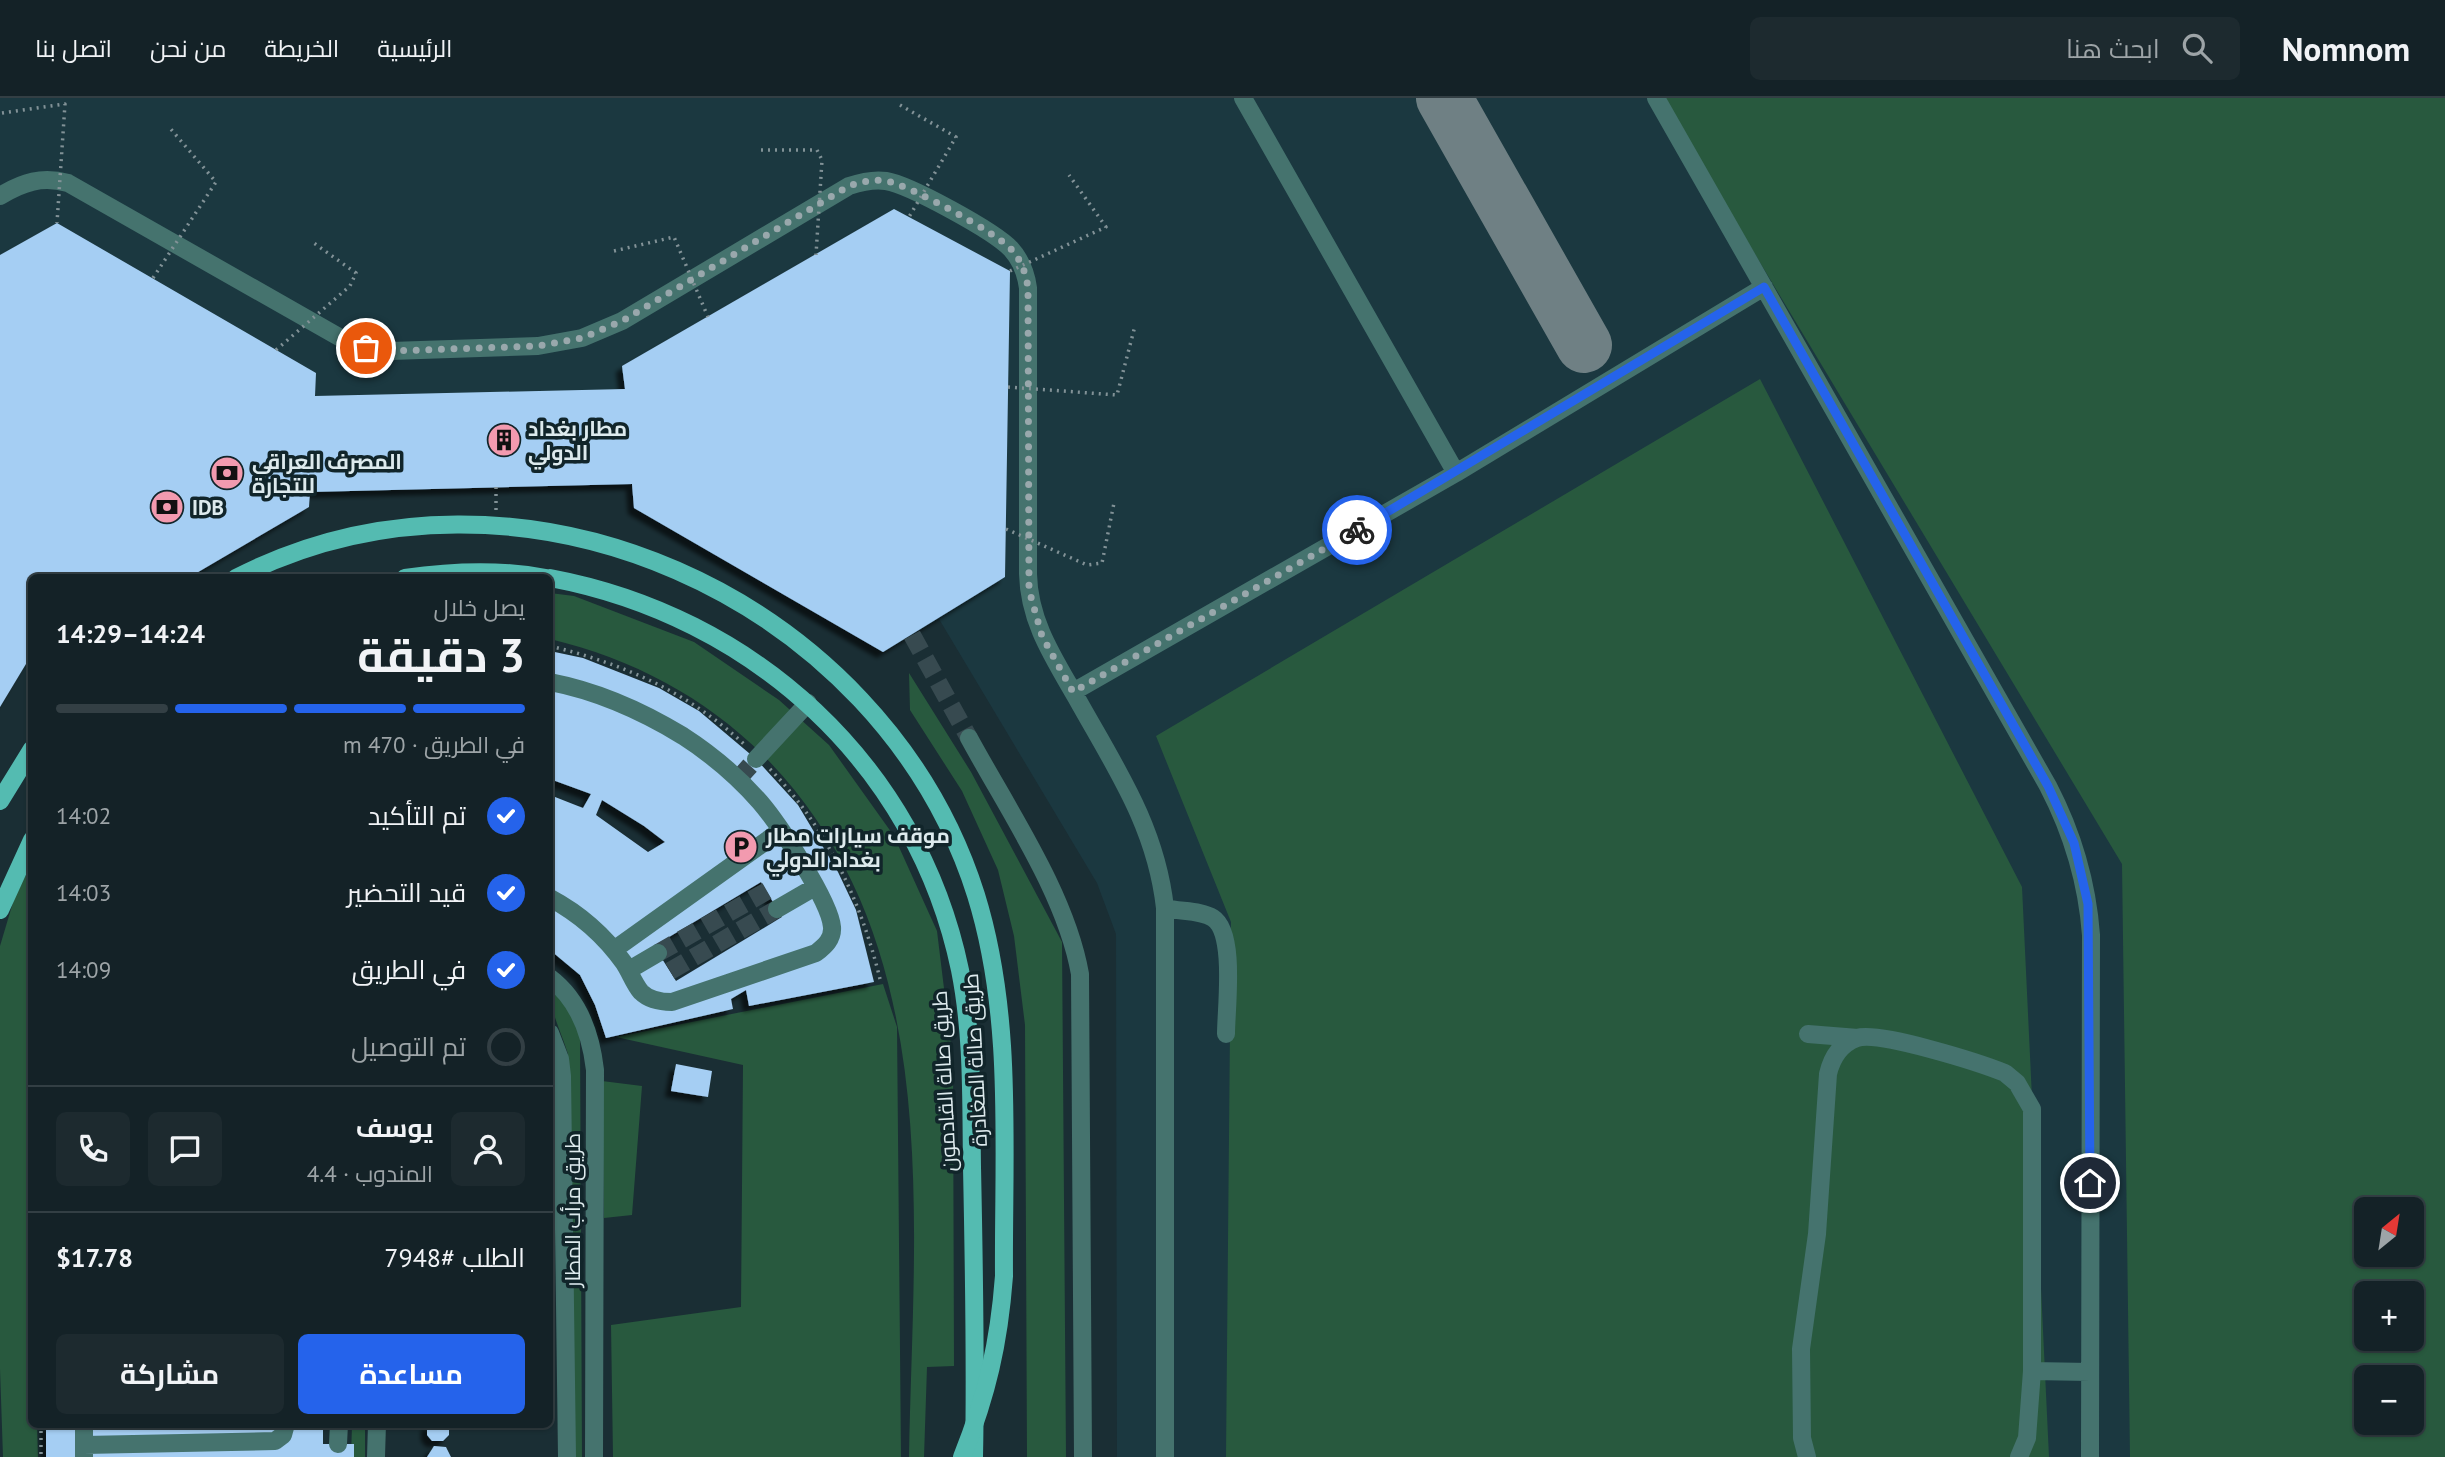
<!DOCTYPE html>
<html lang="ar">
<head>
<meta charset="utf-8">
<style>
  :root { --surface:#142227; --page:#1d2a2f; --text:#f1f3f6; --muted:#9da4a7; --line:#333f44; --accent:#2563eb }
  body { margin:0; font-family:"PT Sans",Cairo,sans-serif; background:var(--page); color:var(--text); direction:rtl; height:100vh; display:flex; flex-direction:column; font-size:26px; white-space:nowrap }
  * { box-sizing:border-box; margin:0 }
  p { font-size:23px; color:var(--muted) }
  .icon { flex:none; width:38px; height:38px; fill:none; stroke:currentColor; stroke-width:2; stroke-linecap:round; stroke-linejoin:round }
  .map { position:relative; flex:1; overflow:hidden; direction:ltr }
  .drawer { position:absolute; left:28px; top:476px; width:525px; height:854px; display:flex; flex-direction:column; background:var(--surface); border-radius:10px; box-shadow:0 2px 5px #0004,0 0 0 2px var(--line); direction:rtl }
  .drawer>* { flex:none }
  .needle { width:46px; rotate:30deg }
  .tools { position:absolute; left:2354px; top:1099px; display:grid; gap:14px }
  .tools a { display:grid; place-items:center; width:70px; height:70px; border-radius:10px; background:var(--surface); box-shadow:0 2px 5px #0004,0 0 0 2px var(--line); font-size:35px }
  .pin { position:absolute; display:grid; place-items:center; width:60px; height:60px; color:#fff; margin:-30px; border:4px solid #fff; border-radius:50%; box-shadow:0 2px 7px #0007 }
  .courier { position:absolute; display:grid; place-items:center; width:70px; height:70px; margin:-35px; border:5px solid #2563eb; border-radius:50%; background:#fff; color:#222; box-shadow:0 2px 9px #0007 }
  .headline em { font-style:normal; font-weight:700 }
  .headline div { display:flex; flex-direction:column-reverse }
  .headline { display:flex; align-items:center; justify-content:space-between; height:119px; padding:0 28px }
  h1 { font-size:46px; font-weight:700; line-height:52px }
  .bar { display:grid; grid-template-columns:repeat(4,1fr); gap:10px 7px; align-content:center; height:84px; padding:0 28px }
  .bar i { height:9px; border-radius:5px; background:var(--line) }
  .bar .selected { background:var(--accent) }
  .bar p { grid-column:span 4 }
  .line { display:flex; align-items:center; gap:18px; padding:0 28px; border-top:2px solid var(--line) }
  .line div { flex:1 }
  .round { display:grid; place-items:center; flex:none; width:74px; height:74px; border-radius:10px; background:var(--page) }
  ol { padding:0 28px; list-style:none }
  li { display:flex; align-items:center; gap:21px; height:77px }
  li p { margin-inline-start:auto }
  li .icon { padding:7px; border-radius:50%; background:var(--accent); color:#fff; stroke-width:4 }
  li:last-child { color:var(--muted) }
  li i { width:38px; height:38px; border:4px solid var(--line); border-radius:50% }
  .primary-button { display:flex; gap:14px; margin-top:auto; padding:14px 28px }
  .primary-button a { flex:1; height:80px; border-radius:10px; background:var(--accent); color:#fff; font-size:28px; font-weight:700; line-height:80px; text-align:center }
  .primary-button a+a { background:var(--page); color:var(--text) }
  header { display:flex; align-items:center; gap:42px; box-sizing:border-box; height:98px; padding:0 35px; background:var(--surface); border-bottom:2px solid var(--line) }
  header strong { font-size:33px }
  nav { display:flex; gap:38px; margin-inline-start:auto; font-size:24px }
  .search { width:490px; height:63px; background:var(--page); display:flex; align-items:center; gap:18px; box-sizing:border-box; padding:0 24px; border-radius:10px; color:var(--muted); font-size:26px }
  .map>svg:first-child { display:block }
  .built { fill:#1b3840; fill-rule:evenodd }
  .green { fill:#28593e; fill-rule:evenodd }
  .lines { fill:none; stroke-linecap:round; stroke-linejoin:round }
  .taxiway { stroke:#6f8084; stroke-width:56 }
  .building { fill:#a5cef3; fill-rule:evenodd; filter:url(#shadow) }
  .minor-tunnel { stroke:#374a50; stroke-width:18; stroke-dasharray:18 9; stroke-linecap:butt }
  .path { stroke:#829297; stroke-width:3.5; stroke-dasharray:2 5; stroke-linecap:butt }
  .minor { stroke:#45736e; stroke-width:18 }
  .major { stroke:#54bbb1; stroke-width:18 }
  .path-bridge { stroke:#829297; stroke-width:3.5; stroke-dasharray:2 5; stroke-linecap:butt }
  .major-bridge { stroke:#54bbb1; stroke-width:18 }
  .done { stroke:#99a8ac; stroke-width:7; stroke-dasharray:0 12.6 }
  .route { stroke:#2563eb; stroke-width:9 }
  .labels { text-anchor:middle; dominant-baseline:central; stroke-width:7; stroke-linejoin:round; paint-order:stroke }
  .poi-label { font-size:21px; font-weight:bold; fill:#ddeaed; stroke:#11252a; text-anchor:start }
  .street-label { font-size:21px; fill:#ddeaed; stroke:#11252a }
</style>
</head>
<body>
<header>
<strong>Nomnom</strong>
<div class="search"><svg class="icon" aria-label="search" viewBox="0 0 24 24"><circle cx="10" cy="10" r="6"/><path d="M15 15l6 6"/></svg>ابحث هنا</div>
<nav><a>الرئيسية</a><a>الخريطة</a><a>من نحن</a><a>اتصل بنا</a></nav>
</header>
<div class="map">
<svg width="2445" height="1359" viewBox="0 0 2445 1359">
  <defs>
    <filter id="shadow"><feDropShadow dx="-6" dy="6" stdDeviation="2" flood-color="#0009"/></filter>
  </defs>
  <rect width="100%" height="100%" fill="#1a2e34"/>
  <path class="built" d="M0,0H2445V1359H1117L1116,836L1097,785L939,521L883,554L634,410L632,386L310,394L32,480L31,556L0,609ZM2366,1111H2412V1157H2366ZM2366,1195H2412V1241H2366ZM2366,1279H2412V1325H2366Z"/>
  <path class="green" d="M1661,0H2445V1359H2130L2122,766ZM2366,1111H2412V1157H2366ZM2366,1195H2412V1241H2366ZM2366,1279H2412V1325H2366Z
    M1760,281L2022,789L2049,1359H1226L1231,824L1156,638Z
    M550,495L574,498L694,544L779,602L829,647L894,738L937,833L953,964L954,1268L927,1269L924,1359H909C913,1121 947,844 765,659C705,599 633,561 550,541Z
    M909,575L971,674L1062,844L1066,1359H1027L1025,927L1014,838L998,772L962,693L910,612Z
    M31,767L32,1326L37,1327L38,1359H3L0,1271V848L14,801Z
    M883,886L897,929L901,1359H613L611,1227L741,1209L743,967L616,939Z
    M550,896L563,898L580,937L582,1359H566L568,956C563,939 550,912 550,896Z
    M602,983L642,988L632,1117L604,1120Z
    M352,1327H365V1359H351Z"/>
  <g class="lines">
    <path class="taxiway" d="M1444,0L1584,247"/>
  </g>
  <path class="building" d="M894,111L1010,173L1005,479L883,554L634,410L632,386L310,394L309,409L188,480H32V556L0,609V157L57,125L316,275L315,298L625,291L622,268Z
    M550,553L583,560L659,590L699,613L756,661L798,707L838,774L856,812L874,884L749,908L746,892L731,901L733,911L606,940L595,907L580,877L550,852V697L583,710L591,696L550,681ZM602,702L644,728L665,744L648,754L596,717ZM761,784L782,819L676,883L654,848Z
    M676,966L712,973L708,999L671,993Z
    M46,1326H323V1346H354V1359H46Z
    M427,1326H449V1337L443,1343H432L427,1337Z
    M434,1348L446,1349L451,1359H427Z"/>
  <g class="lines">
    <path class="minor-tunnel" d="M912,537L969,640
      M738,681L756,661
      M658,855L767,793
      M670,873L777,811"/>
    <path class="path" d="M496,412V389
      M550,548C624,566 688,594 745,647
      M770,671C827,730 861,803 880,881
      M41,1326V1359"/>
    <path class="minor" d="M1243,0L1456,375
      M1656,0L2048,688C2073,736 2087,783 2091,837L2090,1359
      M0,98C23,84 42,78 68,85L339,239L366,250L391,253L538,248L582,240L622,223L849,88C861,84 873,81 886,83C910,87 994,133 1011,151C1021,162 1026,175 1028,190V476C1029,523 1053,559 1076,599C1115,669 1156,728 1165,810V1359
      M550,584C597,593 642,613 683,638C711,656 738,679 760,704C778,725 830,803 832,829C833,841 825,848 816,855L672,904C660,904 649,902 641,894C634,886 630,874 624,865C604,837 580,816 550,800
      M1073,594L1456,375L1764,189
      M969,640C1008,712 1066,796 1080,876L1083,1359
      M756,661L808,605
      M1165,810C1180,814 1201,812 1213,820C1236,835 1226,910 1226,936
      M777,811L815,789
      M615,851L780,733
      M629,872L658,855
      M550,880C579,902 591,937 595,972L594,1359
      M550,935L560,961L562,978L567,1359
      M1808,936L1858,940
      M2032,1273L2090,1274
      M338,1346L339,1326
      M84,1347L275,1343L283,1337L286,1326
      M84,1358V1326
      M376,1359L377,1326
      M1807,1359L1802,1340L1801,1251L1817,1136L1828,976C1832,959 1840,946 1857,940C1880,933 1980,965 2005,975L2017,985L2032,1011V1273L2027,1340L2019,1359"/>
    <path class="major" d="M405,480C453,473 499,471 546,480
      M550,480C753,518 917,666 960,872C973,937 971,1003 972,1069C974,1166 976,1262 974,1359
      M0,703L32,651
      M0,812L32,742"/>
    <path class="path-bridge" d="M900,7L956,39L909,119
      M2,15L65,6L57,125
      M761,52H817L822,62L816,157
      M614,153L674,139L708,219
      M1010,173L1106,129L1069,77
      M153,180L216,84L169,29
      M276,252L350,188L356,175L311,143
      M1008,289L1117,297L1135,228
      M1006,431L1087,467L1102,465L1114,405"/>
    <path class="major-bridge" d="M236,480C518,335 882,499 976,797C1014,919 1003,1052 1004,1178C999,1245 987,1297 962,1359"/>
  </g>
  <g class="lines">
    <path class="done" d="M366,250L391,253L538,248L582,240L622,223L849,88C861,84 873,81 886,83C909,87 995,134 1011,151C1021,162 1026,175 1028,190L1029,492L1042,538L1073,594L1357,432"/>
    <path class="route" d="M1357,432L1764,189L2048,688L2074,745L2088,806L2090,1085"/>
  </g>
  <defs>
    <symbol id="building-disc" viewBox="-11 -11 22 22"><circle r="9.5" fill="#f29aaf" stroke="#11252a"/><path d="M-4-6H4V6H1V3H-1V6H-4ZM-2.5-4.3h1.7v1.8h-1.7ZM.8-4.3h1.7v1.8H.8ZM-2.5-1h1.7V.8h-1.7ZM.8-1h1.7V.8H.8Z" fill="#111"/></symbol>
    <symbol id="bank-disc" viewBox="-11 -11 22 22"><circle r="9.5" fill="#f29aaf" stroke="#11252a"/><path d="M-6-4H6V4H-6ZM0-2.3a2.3 2.3 0 1 0 0 4.6a2.3 2.3 0 1 0 0-4.6Z" fill="#111"/></symbol>
    <symbol id="parking-disc" viewBox="-11 -11 22 22"><circle r="9.5" fill="#f29aaf" stroke="#11252a"/><path d="M-3.5-5.5H1a3.5 3.5 0 0 1 0 7H-1V5.5H-3.5ZM-1-3.4V-.6H.8a1.4 1.4 0 0 0 0-2.8Z" fill="#111"/></symbol>
  </defs>
  <g fill-rule="evenodd">
    <use href="#building-disc" x="485" y="323" width="38" height="38"/>
    <use href="#bank-disc" x="208" y="356" width="38" height="38"/>
    <use href="#bank-disc" x="148" y="390" width="38" height="38"/>
    <use href="#parking-disc" x="722" y="730" width="38" height="38"/>
  </g>
  <g class="labels">
    <g class="poi-label">
      <text x="528" y="330">مطار بغداد<tspan x="528" dy="24">الدولي</tspan></text>
      <text x="252" y="363">المصرف العراقي<tspan x="252" dy="24">للتجارة</tspan></text>
      <text x="192" y="409">IDB</text>
      <text x="766" y="737">موقف سيارات مطار<tspan x="766" dy="24">بغداد الدولي</tspan></text>
    </g>
    <g class="street-label">
      <text transform="translate(975 962) rotate(-93)">طريق صالة المغادرة</text>
      <text transform="translate(944 983) rotate(-93)">طريق صالة القادمون</text>
      <text transform="translate(572 1112) rotate(-90)">طريق مرأب المطار</text>
    </g>
  </g>
</svg>
<div class="tools">
<a><svg class="needle" viewBox="-14 -14 28 28"><path d="M0-13l5 13h-10z" fill="#e53935"/><path d="M0 13l5-13h-10z" fill="#9da4a7"/></svg></a>
<a>+</a>
<a>−</a>
</div>
<div class="pin" style="left:366px;top:250px;background:#ea580c"><svg class="icon" aria-label="bag" viewBox="0 0 24 24"><path d="M5 8h14l-1 12H6zM9 8a3 3 0 0 1 6 0"/></svg></div>
<div class="pin" style="left:2090px;top:1085px;background:#1f2937"><svg class="icon" aria-label="home" viewBox="0 0 24 24"><path d="M3 11l9-7 9 7M6 9v11h12V9"/></svg></div>
<div class="courier" style="left:1357px;top:432px"><svg class="icon" aria-label="bike" viewBox="0 0 24 24"><circle cx="6" cy="16" r="4"/><circle cx="18" cy="16" r="4"/><path d="M6 16l4-8h5l3 8M10 8l3 8H6M13 5h3"/></svg></div>
<section class="drawer">
<div class="headline"><div><h1>3 دقيقة</h1><p>يصل خلال</p></div><em>14:24–14:29</em></div>
<div class="bar"><i class="selected"></i><i class="selected"></i><i class="selected"></i><i></i><p>في الطريق · 470 m</p></div>
<ol>
<li><svg class="icon" aria-label="check" viewBox="0 0 24 24"><path d="M5 12l5 5 9-10"/></svg>تم التأكيد<p>14:02</p></li>
<li><svg class="icon" aria-label="check" viewBox="0 0 24 24"><path d="M5 12l5 5 9-10"/></svg>قيد التحضير<p>14:03</p></li>
<li><svg class="icon" aria-label="check" viewBox="0 0 24 24"><path d="M5 12l5 5 9-10"/></svg>في الطريق<p>14:09</p></li>
<li><i></i>تم التوصيل</li>
</ol>
<div class="line" style="height:126px"><a class="round"><svg class="icon" aria-label="person" viewBox="0 0 24 24"><circle cx="12" cy="8" r="4"/><path d="M4 21q1-7 8-7t8 7"/></svg></a><div><b>يوسف</b><p>المندوب · 4.4</p></div><a class="round"><svg class="icon" aria-label="chat" viewBox="0 0 24 24"><path d="M4 5h16v11H9l-5 4z"/></svg></a><a class="round"><svg class="icon" aria-label="phone" viewBox="0 0 24 24"><path d="M5 4h4l2 5-3 2q2 4 5 5l2-3 5 2v4C11 20 4 13 5 4z"/></svg></a></div>
<div class="line" style="height:91px"><div>الطلب #7948</div><b>$17.78</b></div>
<div class="primary-button"><a>مساعدة</a><a>مشاركة</a></div>
</section>
</div>
</body>
</html>
